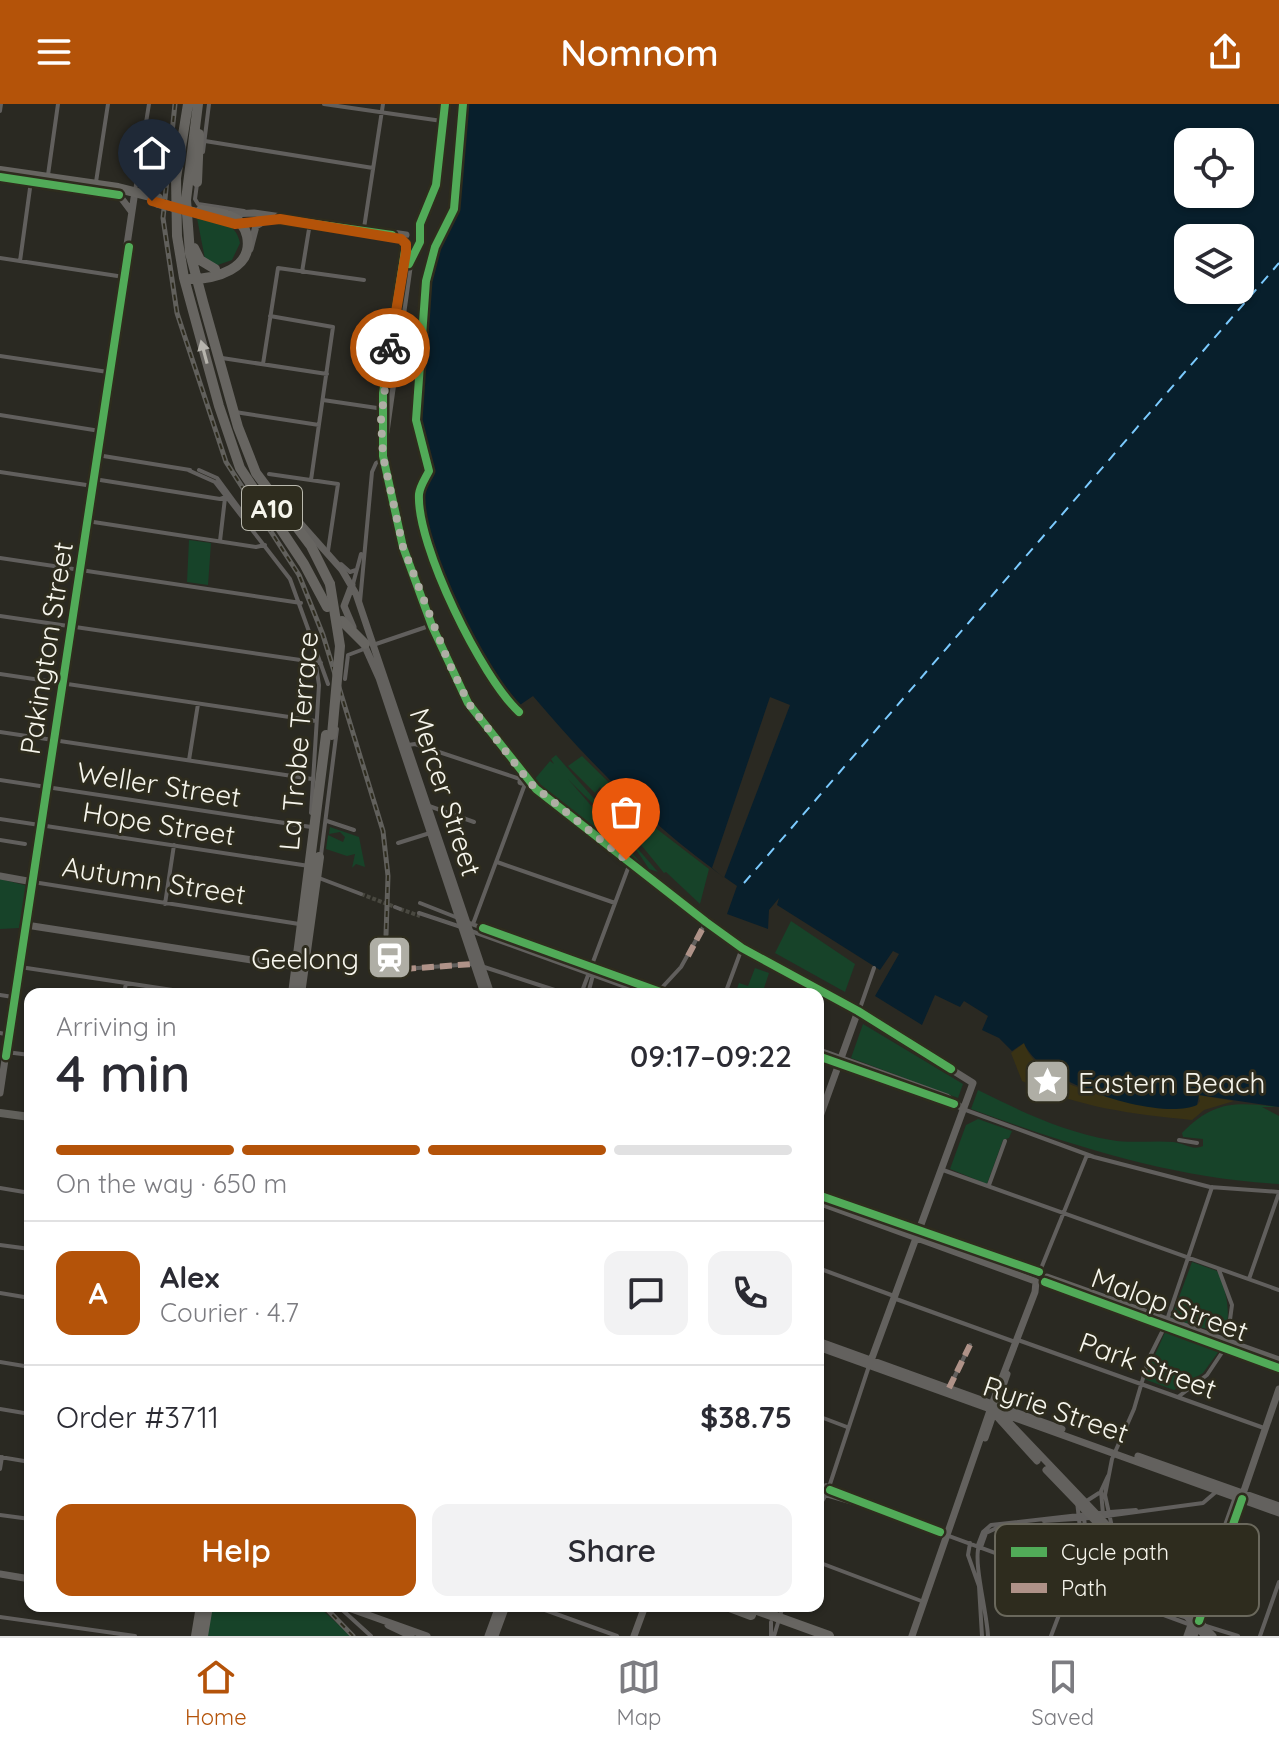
<!DOCTYPE html>
<html lang="en">
<head>
<meta charset="utf-8">
<style>
  :root { --surface:#fff; --page:#f2f2f3; --text:#2b2b33; --muted:#7c7c81; --line:#e1e1e2; --accent:#b45309 }
  body { margin:0; font-family:Quicksand,sans-serif; background:var(--page); color:var(--text); height:100vh; display:flex; flex-direction:column; font-size:30px; white-space:nowrap }
  * { box-sizing:border-box; margin:0 }
  p { font-size:26px; color:var(--muted) }
  .icon { flex:none; width:44px; height:44px; fill:none; stroke:currentColor; stroke-width:2; stroke-linecap:round; stroke-linejoin:round }
  .map { position:relative; flex:1; overflow:hidden }
  .details { position:absolute; left:24px; top:884px; width:800px; height:624px; display:flex; flex-direction:column; background:var(--surface); border-radius:16px; box-shadow:0 2px 6px #0004 }
  .details>* { flex:none }
  .buttons { position:absolute; left:1174px; top:24px; display:grid; gap:16px }
  .buttons a { display:grid; place-items:center; width:80px; height:80px; border-radius:16px; background:var(--surface); box-shadow:0 2px 6px #0004; font-size:40px }
  .pin { position:absolute; display:grid; place-items:center; width:68px; height:68px; color:#fff; margin:-82px -34px; border-radius:50% 50% 50% 0; rotate:-45deg; box-shadow:0 0 8px #0007 }
  .pin .icon { rotate:45deg }
  .courier { position:absolute; display:grid; place-items:center; width:80px; height:80px; margin:-40px; border:6px solid #b45309; border-radius:50%; background:#fff; color:#222; box-shadow:0 2px 10px #0007 }
  .overview em { font-style:normal; font-weight:600 }
  .overview div { display:flex; flex-direction:column-reverse }
  .overview { display:flex; align-items:center; justify-content:space-between; height:136px; padding:0 32px }
  h1 { font-size:52px; font-weight:600; line-height:60px }
  .bar { display:grid; grid-template-columns:repeat(4,1fr); gap:12px 8px; align-content:center; height:96px; padding:0 32px }
  .bar i { height:10px; border-radius:6px; background:var(--line) }
  .bar .on { background:var(--accent) }
  .bar p { grid-column:span 4 }
  .line { display:flex; align-items:center; gap:20px; padding:0 32px; border-top:2px solid var(--line) }
  .line div { flex:1 }
  .round { display:grid; place-items:center; flex:none; width:84px; height:84px; border-radius:16px; background:var(--page) }
  .cta { display:flex; gap:16px; margin-top:auto; padding:16px 32px }
  .cta a { flex:1; height:92px; border-radius:16px; background:var(--accent); color:#fff; font-size:32px; font-weight:600; line-height:92px; text-align:center }
  .cta a+a { background:var(--page); color:var(--text) }
  header { display:flex; justify-content:space-between; align-items:center; height:104px; padding:0 32px; background:var(--accent); color:#fff; font-size:36px; font-weight:600 }
  .menu { display:flex; justify-content:space-around; align-items:center; height:112px; border-top:2px solid var(--line); background:var(--surface); font-size:22px; color:var(--muted) }
  .menu a { display:grid; justify-items:center; gap:4px }
  .menu .on { color:var(--accent) }
  .map>svg:first-child { display:block }
  .green { fill:#174329 }
  .sand { fill:#393214 }
  .water { fill:#081f2c; fill-rule:evenodd }
  .pier { fill:#2a2922 }
  .lines { fill:none; stroke-linecap:round; stroke-linejoin:round }
  .ferry { stroke:#7bcafe; stroke-width:2; stroke-dasharray:10 8; stroke-linecap:butt }
  .street-tunnel { stroke:#494840; stroke-width:4; stroke-dasharray:4 2; stroke-linecap:butt }
  .street { stroke:#615f5d; stroke-width:4 }
  .secondary { stroke:#63615e; stroke-width:7 }
  .primary { stroke:#61605b; stroke-width:8 }
  .highway { stroke:#676561; stroke-width:10 }
  .rail-casing { stroke:#61605c; stroke-width:5 }
  .rail { stroke:#2e2c1e; stroke-width:2; stroke-dasharray:6; stroke-linecap:butt }
  .highway-bridge { stroke:#676561; stroke-width:10 }
  .quiet { stroke:#af9288; stroke-width:6; stroke-dasharray:12 6; stroke-linecap:butt }
  .cycleway-casing { stroke:#2e2c1e; stroke-width:13 }
  .cycleway { stroke:#51ab58; stroke-width:8 }
  .oneway { fill:#b6b4ad }
  .done { stroke:#afaea5; stroke-width:8; stroke-dasharray:0 14.4 }
  .route { stroke:#b45309; stroke-width:10 }
  .labels { text-anchor:middle; dominant-baseline:central; stroke-width:6; stroke-linejoin:round; paint-order:stroke }
  .shield { fill:#2e2c1e; stroke:#bab9ae; stroke-width:2 }
  .shield-label { font-size:26px; font-weight:bold; fill:#f6f5ec }
  .street-label { font-size:28px; fill:#f6f5ec; stroke:#2e2c1e }
  .poi-label { font-size:28px; fill:#f6f5ec; stroke:#2e2c1e; text-anchor:end }
  .key { fill:#2e2c1e; stroke:#6a685c; stroke-width:2 }
  .key-label { font-size:22px; fill:#f6f5ec }
</style>
</head>
<body>
<header><svg class="icon" aria-label="menu" viewBox="0 0 24 24"><path d="M4 6h16M4 12h16M4 18h16"/></svg>Nomnom<svg class="icon" aria-label="share" viewBox="0 0 24 24"><path d="M12 15V3M7 8l5-5 5 5M5 13v7h14v-7"/></svg></header>
<div class="map">
<svg width="1279" height="1532" viewBox="0 0 1279 1532">
  <rect width="100%" height="100%" fill="#2a2922"/>
  <path class="green" d="M197,114C216,117 236,117 240,139L232,156L212,163L205,155Z
    M189,436L211,439L208,481L187,478Z
    M556,651L658,768L649,765C629,731 595,703 568,675L646,765L534,676L550,657L554,660L551,655Z
    M582,652L653,722L709,765L700,800L666,768L664,769L629,726L635,716L600,683L595,689L568,662Z
    M330,723L359,733L365,763L356,760L352,764L355,750L347,752L326,745L328,731L343,738L345,733L340,728L329,730Z
    M0,775L28,782L19,824L0,825Z
    M791,817L855,860L845,888L775,849Z
    M755,864L769,869L762,890H735L739,879L748,882Z
    M863,920L963,980L958,994L851,954Z
    M978,986C1020,1007 1064,1028 1111,1036C1132,1040 1153,1036 1173,1038C1184,1039 1192,1047 1203,1042V1035L1183,1033L1182,1029C1214,996 1236,998 1279,1003H1262L1279,1012V1080C1171,1074 1073,1042 971,1005Z
    M978,1015L1012,1027L1009,1034L1003,1036L987,1080L950,1065L966,1021Z
    M1192,1158L1217,1167C1227,1187 1231,1209 1225,1230L1171,1215Z
    M1167,1224L1219,1247L1203,1269L1174,1286L1144,1275Z
    M231,1502H318L351,1532H207L210,1508Z"/>
  <path class="sand" d="M1024,939C1042,992 1150,1001 1197,1001L1200,997L1198,991L1234,997L1204,1006L1192,1016C1133,1010 1079,1004 1022,977L1011,949Z"/>
  <path class="water" d="M465,0H1279V1003L1199,991L1197,1001C1160,1018 1039,979 1024,939L1012,947L999,934L982,926L988,912L964,897L960,903L935,891L922,921L875,892L899,850L893,847L880,866L777,801L779,794L769,806L768,825L727,810L737,782C659,729 593,663 533,592L517,603L455,505L440,468L420,393L431,368L417,306L426,194L434,153L457,108ZM1188,38H1240V90H1188ZM1188,134H1240V186H1188Z"/>
  <path class="pier" d="M770,593L790,601L724,774L712,764Z"/>
  <g class="lines">
    <path class="ferry" d="M744,779L1279,159"/>
    <path class="street-tunnel" d="M361,790L395,803
      M400,805L420,812"/>
    <path class="street" d="M324,0L442,17
      M0,7L1,0
      M205,37L373,64
      M203,48L209,0
      M48,71L58,0
      M96,78L108,0
      M197,80L195,95L198,100L244,107
      M135,87L149,0
      M364,124L383,0
      M0,154L124,173
      M20,157L31,77
      M302,168L310,119
      M270,212L333,223L311,376
      M0,252L108,268
      M222,254L327,270
      M263,260L278,164L364,176
      M323,296L384,305
      M235,308L319,321
      M0,311L100,327
      M97,351L190,366
      M188,366L215,378L290,475L328,580
      M199,366L217,374L242,408
      M0,368L93,382
      M269,370L338,380L328,447
      M94,375L220,395L229,392
      M87,417L256,443L265,441
      M220,437L225,394
      M0,454L301,499
      M341,460L350,468L356,466
      M353,480L361,450
      M360,498L372,368L376,359L384,355
      M0,512L321,559
      M373,541L432,521
      M0,570L316,617
      M345,575L348,551L364,545
      M0,628L312,675
      M408,641L415,640L520,675
      M189,656L198,600
      M0,676L311,723
      M429,702L474,718
      M311,709L319,581L313,543
      M0,715L309,762
      M327,717L354,726
      M0,736L25,740
      M398,739L430,729
      M321,751L337,625
      M497,758L615,799
      M319,774L361,790
      M33,778L299,820
      M420,799L458,814
      M165,800L174,741
      M395,803L400,805
      M419,809L461,823
      M469,819L666,890
      M473,820L525,680
      M471,827L645,890
      M481,862L567,890
      M20,863L199,890
      M404,865L473,860
      M124,890L126,879
      M581,890L630,759
      M588,890L593,871
      M656,890L681,863L706,818
      M725,890L742,844
      M0,891L13,893
      M859,907L874,864
      M0,929L9,931
      M818,945L948,992L963,1003
      M6,948L30,951
      M818,952L1094,1053L1210,1083L1279,1088
      M1179,1036L1197,1039
      M943,1066L1279,1186
      M989,1081L1005,1037
      M0,1084L30,1089
      M0,1141L30,1145
      M818,1164L894,1192
      M1219,1166L1232,1201L1227,1238
      M1040,1167L1087,1051
      M1249,1175L1279,1089
      M0,1189L30,1194
      M896,1195L1015,1238
      M1167,1216L1212,1083
      M1018,1236L1264,1324
      M0,1258L30,1263
      M949,1284L970,1241
      M1178,1293L1207,1271L1225,1244
      M0,1305L30,1310
      M818,1312L847,1323
      M0,1353L30,1358
      M0,1365L2,1353
      M829,1383L869,1262
      M818,1385L826,1381L870,1403L1191,1521
      M818,1391L829,1392
      M829,1392L867,1403
      M1077,1397L1082,1443
      M1085,1398L1099,1389
      M818,1404L824,1394
      M1097,1409L1136,1406
      M1103,1410L1101,1387L1108,1372
      M0,1411L30,1415
      M1099,1413L1203,1399L1217,1387
      M1044,1417L1090,1414
      M1112,1423L1105,1391L1112,1355L1134,1305L1149,1254L1165,1222
      M970,1439L968,1451L979,1482L982,1532
      M978,1441L983,1428L991,1421L1088,1410
      M979,1442C973,1457 987,1509 988,1532
      M981,1443L986,1429L1001,1422
      M818,1458L924,1498
      M1140,1500L1185,1513
      M338,1502L371,1532
      M534,1502L617,1532
      M1155,1502L1165,1500L1166,1491
      M0,1513L135,1532
      M1206,1522L1238,1532
      M771,1532V1518
      M774,1532L783,1502
      M1051,1532L1087,1437L1084,1414
      M1260,1532L1279,1478"/>
    <path class="secondary" d="M119,91L131,107
      M230,110L254,109L406,131
      M406,140L383,289V352L403,443L432,522L471,604L536,685L706,818L742,844L858,907L973,979L869,1262
      M250,145L256,122L268,115
      M386,328L410,157L420,138V120L436,81L445,0
      M294,412L342,466L356,490L491,890
      M352,481L344,502L353,523
      M362,536L379,574L484,890
      M524,668L521,678H532
      M0,772L33,778
      M26,821L297,863
      M0,989L134,94
      M818,1018L858,907
      M818,1091L1039,1168
      M818,1098L1035,1177
      M1047,1173L1279,1256
      M1045,1178L1279,1264
      M818,1237L1062,1325
      M818,1243L1279,1409
      M990,1305L1037,1357
      M1002,1311L1213,1532
      M985,1334L1007,1270
      M1138,1352L1279,1402
      M1046,1366L1148,1472
      M0,1470L30,1475
      M1168,1492L1205,1532
      M211,1502H223
      M343,1502L427,1532
      M388,1521L411,1532
      M488,1532L499,1502
      M495,1532L506,1502
      M634,1532L645,1502
      M912,1532L994,1295L1035,1188L1036,1178
      M1187,1532L1237,1392
      M1194,1532L1279,1285"/>
    <path class="primary" d="M0,1009L30,1013"/>
    <path class="highway" d="M188,0L176,74L177,132L184,174L219,302L240,364L304,460L327,503
      M198,0L186,96L190,149L203,198L238,323L256,369L311,442L330,480
      M0,67L118,84L158,94
      M197,78L199,30
      M194,144L200,156L215,165
      M190,175C215,175 254,165 247,132C245,124 240,116 232,113C223,108 211,108 201,106
      M342,517L365,540
      M293,890L326,631
      M300,890L319,753
      M727,1502L751,1511
      M746,1502L829,1532
      M196,1532L201,1502
      M203,1532L208,1502"/>
    <defs>
      <path id="rail" d="M175,0L163,114L177,209L226,358L299,471L323,531L383,727L388,772L386,831
        M368,890V888
        M324,1502L353,1532"/>
    </defs>
    <use href="#rail" class="rail-casing"/>
    <use href="#rail" class="rail"/>
    <path class="highway-bridge" d="M158,99L201,110
      M330,480L340,542L332,631"/>
    <path class="quiet" d="M688,852L706,818
      M404,865L473,860
      M949,1284L970,1241"/>
    <defs>
      <path id="cycleway" d="M463,0L454,105L435,143L426,177L416,316L429,367C425,375 420,382 419,390C416,441 482,574 519,608
        M0,73L119,91
        M280,115L392,131
        M406,140L383,289V352L403,443L432,522L468,599L536,685L706,818L742,844L858,907L951,965
        M409,160L420,138V120L436,81L445,0
        M483,824L666,890
        M6,952L129,143
        M818,952L954,1000
        M818,1091L1039,1168
        M1045,1178L1279,1264
        M830,1386L940,1428
        M1199,1517L1242,1395"/>
    </defs>
    <use href="#cycleway" class="cycleway-casing"/>
    <use href="#cycleway" class="cycleway"/>
  </g>
  <defs><path id="oneway-solid" d="M-6-.8H1V-3.2L6.5 0L1 3.2V.8H-6Z" transform="scale(2)"/></defs>
  <use class="oneway" href="#oneway-solid" transform="translate(204 248) rotate(-105)"/>
  <g class="lines">
    <path class="done" d="M390,244L381,316L383,352L403,443L448,557L469,600L531,680L626,756"/>
    <path class="route" d="M152,97L235,120L280,115L401,135L406,140V148L390,244"/>
  </g>
  <defs>
    <symbol id="station-square" viewBox="-11 -11 22 22"><rect x="-9" y="-9" width="18" height="18" rx="4" fill="#afaea5" stroke="#2e2c1e"/><path d="M-3-6H3Q5-6 5-4V2Q5 4 3 4L4.5 6H3L1.5 4h-3L-3 6H-4.5L-3 4Q-5 4-5 2V-4Q-5-6-3-6ZM-3.5-4v3h7v-3ZM-3.5 1v1.5H-2V1ZM2 1v1.5H3.5V1Z" fill="#fff"/></symbol>
    <symbol id="sight-square" viewBox="-11 -11 22 22"><rect x="-9" y="-9" width="18" height="18" rx="4" fill="#afaea5" stroke="#2e2c1e"/><path d="M0-6L1.8-2.2L6-1.7L2.9 1.2L3.7 5.4L0 3.3L-3.7 5.4L-2.9 1.2L-6-1.7L-1.8-2.2Z" fill="#fff"/></symbol>
  </defs>
  <g fill-rule="evenodd">
    <use href="#station-square" x="364" y="828" width="51" height="51"/>
    <use href="#sight-square" x="1022" y="952" width="51" height="51"/>
  </g>
  <g class="labels">
    <rect class="shield" x="242" y="382" width="60" height="44" rx="6"/>
    <g class="shield-label">
      <text x="272" y="404">A10</text>
    </g>
    <g class="street-label">
      <text transform="translate(46 544) rotate(-81)">Pakington Street</text>
      <text transform="translate(298 637) rotate(-85)">La Trobe Terrace</text>
      <text transform="translate(159 680) rotate(9)">Weller Street</text>
      <text transform="translate(446 688) rotate(72)">Mercer Street</text>
      <text transform="translate(159 719) rotate(9)">Hope Street</text>
      <text transform="translate(154 776) rotate(9)">Autumn Street</text>
      <text transform="translate(1170 1200) rotate(20)">Malop Street</text>
      <text transform="translate(1148 1261) rotate(20)">Park Street</text>
      <text transform="translate(1056 1305) rotate(19)">Ryrie Street</text>
    </g>
    <g class="poi-label">
      <text x="359" y="854">Geelong</text>
      <text x="1078" y="978" text-anchor="start">Eastern Beach</text>
    </g>
  </g>
  <rect x="995" y="1420" width="264" height="92" rx="12" class="key"/>
  <rect x="1011" y="1443" width="36" height="10" fill="#51ab58"/>
  <rect x="1011" y="1479" width="36" height="10" fill="#af9288"/>
  <g class="key-label">
    <text x="1061" y="1456">Cycle path</text>
    <text x="1061" y="1492">Path</text>
  </g>
</svg>
<div class="buttons">
<a><svg class="icon" aria-label="locate" viewBox="0 0 24 24"><circle cx="12" cy="12" r="6"/><path d="M12 2v4M12 18v4M2 12h4M18 12h4"/></svg></a>
<a><svg class="icon" aria-label="layers" viewBox="0 0 24 24"><path d="M12 4l9 5-9 5-9-5zM3 14l9 5 9-5"/></svg></a>
</div>
<div class="pin" style="left:626px;top:756px;background:#ea580c"><svg class="icon" aria-label="bag" viewBox="0 0 24 24"><path d="M5 8h14l-1 12H6zM9 8a3 3 0 0 1 6 0"/></svg></div>
<div class="pin" style="left:152px;top:97px;background:#1f2937"><svg class="icon" aria-label="home" viewBox="0 0 24 24"><path d="M3 11l9-7 9 7M6 9v11h12V9"/></svg></div>
<div class="courier" style="left:390px;top:244px"><svg class="icon" aria-label="bike" viewBox="0 0 24 24"><circle cx="6" cy="16" r="4"/><circle cx="18" cy="16" r="4"/><path d="M6 16l4-8h5l3 8M10 8l3 8H6M13 5h3"/></svg></div>
<section class="details">
<div class="overview"><div><h1>4 min</h1><p>Arriving in</p></div><em>09:17–09:22</em></div>
<div class="bar"><i class="on"></i><i class="on"></i><i class="on"></i><i></i><p>On the way · 650 m</p></div>
<div class="line" style="height:144px"><b class="round" style="background:var(--accent);color:#fff">A</b><div><b>Alex</b><p>Courier · 4.7</p></div><a class="round"><svg class="icon" aria-label="chat" viewBox="0 0 24 24"><path d="M4 5h16v11H9l-5 4z"/></svg></a><a class="round"><svg class="icon" aria-label="phone" viewBox="0 0 24 24"><path d="M5 4h4l2 5-3 2q2 4 5 5l2-3 5 2v4C11 20 4 13 5 4z"/></svg></a></div>
<div class="line" style="height:104px"><div>Order #3711</div><b>$38.75</b></div>
<div class="cta"><a>Help</a><a>Share</a></div>
</section>
</div>
<nav class="menu">
<a class="on"><svg class="icon" aria-label="home" viewBox="0 0 24 24"><path d="M3 11l9-7 9 7M6 9v11h12V9"/></svg>Home</a>
<a><svg class="icon" aria-label="map" viewBox="0 0 24 24"><path d="M3 6l6-2 6 2 6-2v14l-6 2-6-2-6 2zM9 4v14M15 6v14"/></svg>Map</a>
<a><svg class="icon" aria-label="saved" viewBox="0 0 24 24"><path d="M7 4h10v16l-5-4-5 4z"/></svg>Saved</a>
</nav>
</body>
</html>
